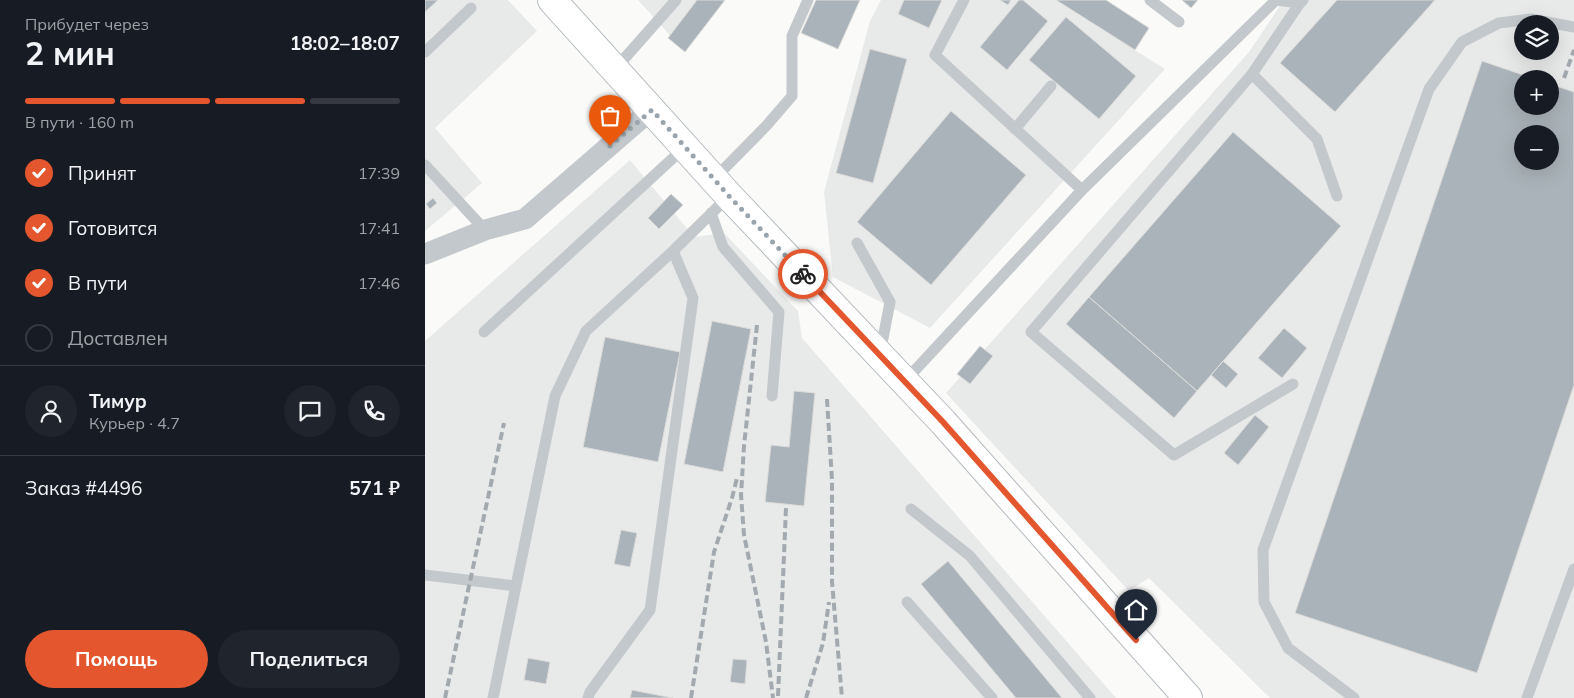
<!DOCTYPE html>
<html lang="ru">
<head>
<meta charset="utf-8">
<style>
  :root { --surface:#171b24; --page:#20242c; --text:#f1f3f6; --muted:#9ea1a6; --line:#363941; --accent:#e4572e }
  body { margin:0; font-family:Mulish,sans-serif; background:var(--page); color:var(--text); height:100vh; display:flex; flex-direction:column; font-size:19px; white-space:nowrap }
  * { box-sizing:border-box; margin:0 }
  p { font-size:16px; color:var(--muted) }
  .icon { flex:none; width:28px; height:28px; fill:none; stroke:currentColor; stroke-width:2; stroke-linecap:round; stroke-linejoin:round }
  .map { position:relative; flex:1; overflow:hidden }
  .drawer { display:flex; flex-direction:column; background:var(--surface); width:425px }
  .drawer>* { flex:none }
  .controls { position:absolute; left:1089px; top:15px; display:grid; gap:10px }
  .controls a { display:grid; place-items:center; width:45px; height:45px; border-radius:50%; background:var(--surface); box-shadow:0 5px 20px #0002; font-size:25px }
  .pin { position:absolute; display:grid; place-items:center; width:42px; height:42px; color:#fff; margin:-51px -21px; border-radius:50% 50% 50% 0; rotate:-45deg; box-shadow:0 0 5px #0007 }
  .pin .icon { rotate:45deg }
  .courier { position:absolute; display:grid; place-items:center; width:50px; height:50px; margin:-25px; border:4px solid #e4572e; border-radius:50%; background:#fff; color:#222; box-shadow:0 1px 6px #0007 }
  .head em { font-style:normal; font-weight:700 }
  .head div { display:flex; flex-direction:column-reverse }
  .head { display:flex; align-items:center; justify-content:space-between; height:85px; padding:0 25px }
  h1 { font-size:32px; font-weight:700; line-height:38px }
  .bar { display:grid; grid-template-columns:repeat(4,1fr); gap:8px 5px; align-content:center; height:60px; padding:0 25px }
  .bar i { height:6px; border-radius:4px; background:var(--line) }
  .bar .active { background:var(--accent) }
  .bar p { grid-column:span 4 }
  .line { display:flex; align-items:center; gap:12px; padding:0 25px; border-top:1px solid var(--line) }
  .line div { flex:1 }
  .round { display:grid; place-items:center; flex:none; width:52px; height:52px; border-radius:26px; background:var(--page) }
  ol { padding:0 25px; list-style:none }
  li { display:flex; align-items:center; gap:15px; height:55px }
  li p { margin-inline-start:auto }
  li .icon { padding:5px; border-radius:50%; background:var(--accent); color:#fff; stroke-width:4 }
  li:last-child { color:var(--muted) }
  li i { width:28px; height:28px; border:2px solid var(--line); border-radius:50% }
  .cta { display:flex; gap:10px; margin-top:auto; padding:10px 25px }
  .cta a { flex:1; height:58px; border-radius:30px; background:var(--accent); color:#fff; font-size:20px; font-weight:700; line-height:58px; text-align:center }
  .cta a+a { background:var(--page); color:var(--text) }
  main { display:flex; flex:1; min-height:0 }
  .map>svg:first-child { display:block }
  .built { fill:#e8e9e9; fill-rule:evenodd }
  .building { fill:#aab3b9; stroke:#dcdcda; fill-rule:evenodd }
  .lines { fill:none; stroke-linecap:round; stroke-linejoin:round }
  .secondary-casing { stroke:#b3babf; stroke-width:30 }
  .lane { stroke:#c3c8cc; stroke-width:11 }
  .street { stroke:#c3c8cc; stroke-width:21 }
  .secondary { stroke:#fff; stroke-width:28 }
  .rail { stroke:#a2aab0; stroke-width:4; stroke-dasharray:8 4; stroke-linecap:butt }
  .done { stroke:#99a4ac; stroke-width:5; stroke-dasharray:0 9 }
  .route { stroke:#e4572e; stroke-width:6 }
</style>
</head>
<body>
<main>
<section class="drawer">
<div class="head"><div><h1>2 мин</h1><p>Прибудет через</p></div><em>18:02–18:07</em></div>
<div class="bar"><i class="active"></i><i class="active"></i><i class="active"></i><i></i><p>В пути · 160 m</p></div>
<ol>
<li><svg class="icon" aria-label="check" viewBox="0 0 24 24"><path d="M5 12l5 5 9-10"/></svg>Принят<p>17:39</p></li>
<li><svg class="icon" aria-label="check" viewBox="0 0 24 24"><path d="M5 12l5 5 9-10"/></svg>Готовится<p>17:41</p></li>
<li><svg class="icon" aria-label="check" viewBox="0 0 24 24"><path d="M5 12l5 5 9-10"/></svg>В пути<p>17:46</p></li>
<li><i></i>Доставлен</li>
</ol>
<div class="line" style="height:90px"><a class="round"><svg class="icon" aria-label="person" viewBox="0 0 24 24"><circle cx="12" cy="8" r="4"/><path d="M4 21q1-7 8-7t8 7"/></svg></a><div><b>Тимур</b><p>Курьер · 4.7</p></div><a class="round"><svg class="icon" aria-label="chat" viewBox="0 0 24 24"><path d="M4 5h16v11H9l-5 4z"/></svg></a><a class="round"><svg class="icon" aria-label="phone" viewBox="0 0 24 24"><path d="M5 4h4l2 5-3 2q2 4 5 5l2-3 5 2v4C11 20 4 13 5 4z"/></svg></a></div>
<div class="line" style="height:65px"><div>Заказ #4496</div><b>571 ₽</b></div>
<div class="cta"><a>Помощь</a><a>Поделиться</a></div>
</section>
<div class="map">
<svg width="1149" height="698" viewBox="0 0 1149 698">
  <rect width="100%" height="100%" fill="#fafaf8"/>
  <path class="built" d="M0,0H83L112,31L10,128L57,183L0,231Z
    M213,0H300L260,52Z
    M456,0H630L740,69L505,328L408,277L399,192L445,21Z
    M859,0H1149V698H845L724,578L704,591L521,393L824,52ZM1098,24H1125V51H1098ZM1098,79H1125V106H1098ZM1098,134H1125V161H1098Z
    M205,160L269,237L299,233L373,311L377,338L691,698H0V341Z"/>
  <path class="building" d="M0,0H13L0,12Z
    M272,0H300L260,52L243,38Z
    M391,0H435L413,49L376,33Z
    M479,0H517L504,28L473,14Z
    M575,0H586L583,5Z
    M594,0H598L623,21L582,70L555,47Z
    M631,0H681L724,28L710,50Z
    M757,0H773L766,8Z
    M912,0H1010L910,112L855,63Z
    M641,17L711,76L674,119L604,60Z
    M445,49L482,59L448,183L411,173Z
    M1057,61L1110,79H1098V106H1125V84L1149,92V385L1052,673L870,613ZM1098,134H1125V161H1098Z
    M526,111L601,175L506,285L432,222Z
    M808,132L916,226L772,391L664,297Z
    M246,194L258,205L234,229L223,218Z
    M8,198L12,203L5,209L1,204Z
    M664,297L772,391L749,418L641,324Z
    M287,321L326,329L298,472L259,464Z
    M859,328L882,348L857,378L833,358Z
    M180,337L255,352L233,462L158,447Z
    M555,346L568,356L545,384L532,374Z
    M798,361L813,374L801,388L786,375Z
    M369,391L390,393L379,506L340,502L346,445L364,447Z
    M830,415L844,427L813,465L799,453Z
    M196,530L212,533L205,567L189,564Z
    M523,561L637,698H591L496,584Z
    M103,658L125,662L121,684L99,680Z
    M308,659L322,660L320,684L305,682Z
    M207,690L248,698H205Z"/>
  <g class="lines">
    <defs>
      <path id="secondary" d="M127,0L304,196L518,422L763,698"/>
    </defs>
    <use href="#secondary" class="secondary-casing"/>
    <path class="lane" d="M539,0L510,55L657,190
      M725,0L754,22
      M0,52L46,8
      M191,68L251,0
      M827,74L892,139L912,196
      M590,129L626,86
      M0,165L60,230
      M289,179L342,125L367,96V36L383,0
      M286,213L298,247L354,312L347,396
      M432,243L465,302L455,354
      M59,332L260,147
      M480,381L657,190L851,0L875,3L878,0
      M868,384L749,455L606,332L827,74L875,3
      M486,509L545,556L665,698
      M0,575L91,586
      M482,602L567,698
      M68,698L130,396L161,331L248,251L304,196
      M163,698L165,692L225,610L268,298L248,251
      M929,698L863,648L839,602L838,550L1004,89L1037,42L1074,23L1106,19L1149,27
      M1102,698L1149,569"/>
    <path class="street" d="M0,254L60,230L100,219L227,109"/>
    <use href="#secondary" class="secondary"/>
    <path class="rail" d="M1139,78L1149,50
      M332,325L319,446L316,495L319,535L341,642L348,698
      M402,399L407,480V582L417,698
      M353,696L361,508
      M20,698L79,423
      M266,698L289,552L307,498L312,478
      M381,698L398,643L404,602"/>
  </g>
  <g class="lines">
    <path class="done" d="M185,146L227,110L304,196L378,274"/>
    <path class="route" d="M378,274L518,422L711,640"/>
  </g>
</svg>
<div class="controls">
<a><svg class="icon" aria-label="layers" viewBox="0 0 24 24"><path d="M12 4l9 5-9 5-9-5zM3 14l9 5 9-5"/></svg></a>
<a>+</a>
<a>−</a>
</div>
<div class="pin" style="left:185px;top:146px;background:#ea580c"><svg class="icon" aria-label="bag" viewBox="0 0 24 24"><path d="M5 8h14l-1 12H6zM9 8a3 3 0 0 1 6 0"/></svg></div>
<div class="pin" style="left:711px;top:640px;background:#1f2937"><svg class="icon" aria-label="home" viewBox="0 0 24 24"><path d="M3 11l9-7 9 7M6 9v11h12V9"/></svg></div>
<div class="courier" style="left:378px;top:274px"><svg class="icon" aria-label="bike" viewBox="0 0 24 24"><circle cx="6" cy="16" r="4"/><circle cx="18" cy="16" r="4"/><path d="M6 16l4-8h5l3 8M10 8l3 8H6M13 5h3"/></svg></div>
</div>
</main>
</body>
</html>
